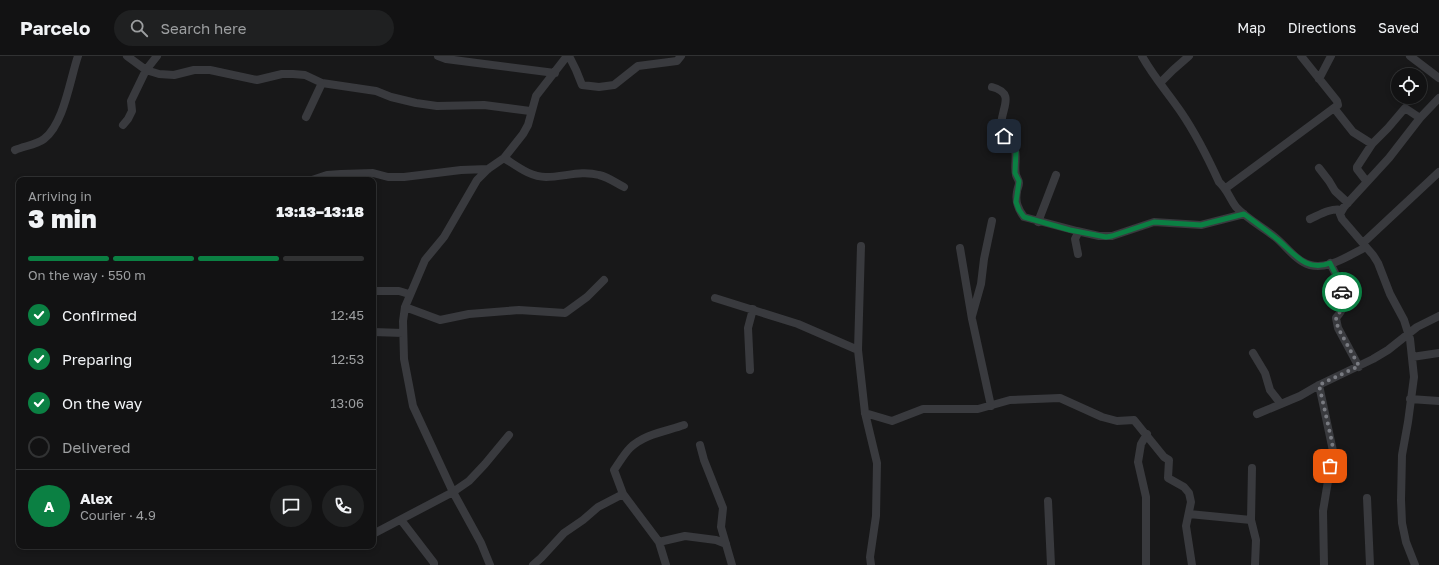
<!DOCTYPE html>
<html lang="en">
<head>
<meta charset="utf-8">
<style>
  :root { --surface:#121213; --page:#1f2021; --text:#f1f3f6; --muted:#9c9ea0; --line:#313233; --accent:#0b8043 }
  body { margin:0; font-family:"Golos Text",sans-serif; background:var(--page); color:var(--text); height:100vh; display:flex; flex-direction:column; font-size:15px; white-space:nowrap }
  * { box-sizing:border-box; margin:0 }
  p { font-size:13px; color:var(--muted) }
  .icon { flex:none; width:22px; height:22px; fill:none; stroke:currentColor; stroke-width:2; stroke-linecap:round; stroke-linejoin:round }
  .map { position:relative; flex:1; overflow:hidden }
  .sheet { position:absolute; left:16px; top:121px; width:360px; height:372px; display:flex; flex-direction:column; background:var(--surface); border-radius:8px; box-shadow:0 2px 6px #0003,0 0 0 1px var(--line) }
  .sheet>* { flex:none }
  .fabs { position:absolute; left:1391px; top:12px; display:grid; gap:8px }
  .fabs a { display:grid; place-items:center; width:36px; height:36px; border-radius:50%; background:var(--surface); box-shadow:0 2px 6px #0003,0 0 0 1px var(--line); font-size:20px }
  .pin { position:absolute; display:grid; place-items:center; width:34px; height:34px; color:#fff; margin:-17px; border-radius:8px; box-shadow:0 2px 6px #0006 }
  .courier { position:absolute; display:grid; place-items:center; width:40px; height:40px; margin:-20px; border:3px solid #0b8043; border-radius:50%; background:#fff; color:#222; box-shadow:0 1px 5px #0007 }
  .head em { font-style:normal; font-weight:800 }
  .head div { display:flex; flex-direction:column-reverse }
  .head { display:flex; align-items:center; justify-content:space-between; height:68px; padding:0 12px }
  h1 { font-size:26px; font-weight:800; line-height:30px }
  .bar { display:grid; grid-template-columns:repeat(4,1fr); gap:6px 4px; align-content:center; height:48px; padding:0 12px }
  .bar i { height:5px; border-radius:3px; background:var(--line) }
  .bar .on { background:var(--accent) }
  .bar p { grid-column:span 4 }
  .line { display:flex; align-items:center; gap:10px; padding:0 12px; border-top:1px solid var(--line) }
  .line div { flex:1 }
  .round { display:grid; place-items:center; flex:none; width:42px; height:42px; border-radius:21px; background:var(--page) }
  ol { padding:0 12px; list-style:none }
  li { display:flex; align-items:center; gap:12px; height:44px }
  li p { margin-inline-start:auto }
  li .icon { padding:4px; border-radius:50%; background:var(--accent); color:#fff; stroke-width:4 }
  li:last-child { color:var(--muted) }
  li i { width:22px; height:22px; border:2px solid var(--line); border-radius:50% }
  header { display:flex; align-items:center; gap:24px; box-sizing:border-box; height:56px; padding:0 20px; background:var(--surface); border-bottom:1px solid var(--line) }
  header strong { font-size:19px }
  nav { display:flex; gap:22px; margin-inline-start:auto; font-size:14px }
  .search { width:280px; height:36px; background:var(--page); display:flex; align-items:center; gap:10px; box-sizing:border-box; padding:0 14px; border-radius:22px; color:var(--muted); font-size:15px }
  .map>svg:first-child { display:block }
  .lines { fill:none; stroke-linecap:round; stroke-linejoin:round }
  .minor { stroke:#393a3e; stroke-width:8 }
  .done { stroke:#787a80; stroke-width:4; stroke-dasharray:0 7.2 }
  .route { stroke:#0b8043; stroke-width:5 }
</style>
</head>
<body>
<header>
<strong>Parcelo</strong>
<div class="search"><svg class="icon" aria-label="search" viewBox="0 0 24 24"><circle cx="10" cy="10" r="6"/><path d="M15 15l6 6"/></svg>Search here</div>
<nav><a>Map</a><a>Directions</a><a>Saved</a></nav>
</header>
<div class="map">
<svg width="1439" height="509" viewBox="0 0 1439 509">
  <rect width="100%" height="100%" fill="#181819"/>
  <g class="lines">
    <path class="minor" d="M127,0L146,14L159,18L174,19L194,14H210L257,24L282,18H293L305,19L322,27L376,35L391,41L416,47L437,50L484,49L530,55
      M438,0L446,3L555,17
      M569,0L576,14L582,29L599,31L614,29L638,10L677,5L681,0
      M1142,0C1153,20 1168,37 1181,56C1196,78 1208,102 1219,126C1228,134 1229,142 1236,151C1246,162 1264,172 1275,181C1285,189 1292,200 1303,206C1323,218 1348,200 1366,191
      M1410,0L1439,22
      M1319,23L1331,0
      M1160,27L1173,14L1189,0
      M992,31C1019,38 997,56 1002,74C1004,83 1014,86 1015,94C1017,102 1014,111 1016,119C1017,122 1019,124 1019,127C1019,130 1017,133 1017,136C1015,146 1018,153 1024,161L1077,175
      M1334,52L1353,76L1372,88
      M306,61L322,27
      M123,69L128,63L132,55L131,45L146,14L157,0
      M15,94C24,90 36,89 44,83C64,68 70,23 78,0
      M504,102C517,110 530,121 546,121C564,121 581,114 599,119C608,121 616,127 624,131
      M1319,112L1329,125L1335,135L1348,147
      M292,124H312L327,119L341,118L373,117L388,121H404L461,114L488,113
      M1367,126L1357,113V111L1372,88L1388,72L1405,52L1420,62
      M1226,132L1338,49L1337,45L1301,0
      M1310,163C1321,158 1330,152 1342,154
      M1038,166L1056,119
      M1363,187L1439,116
      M861,190L858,294L865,357L877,407L876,460L870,501L871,509
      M960,192L972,263L991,350
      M1078,198L1075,183L1077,179V175L1099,180H1112L1154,166L1201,169L1244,158
      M1330,207C1336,219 1347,237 1343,251C1342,255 1339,258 1336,262L1338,272L1359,311
      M373,235H399L409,238
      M715,242L798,268L858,294
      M405,251L440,264L469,258L519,254L565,257L587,241L604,224
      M972,260L981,228L984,203L992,165
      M373,276L403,277
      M1253,297L1265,317L1270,334L1281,348
      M1412,301L1439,297
      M750,314L748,272L753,253
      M1319,329L1333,395L1323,455L1324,509
      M1410,343L1439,345
      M865,357L892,365L923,353H978L1010,344L1060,342L1102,361L1117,365L1134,364L1164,401L1169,404L1168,422L1184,431L1189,437L1191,446L1186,470L1192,509
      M1257,358L1300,340L1319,329L1373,303L1388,294L1417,271L1439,260
      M700,389L704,404L723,452L721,471L732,509
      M1367,442L1370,509
      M1048,445L1051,509
      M1189,458L1251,464L1256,484L1255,509
      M401,464L434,507V509
      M1251,464L1252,412
      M373,478L453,436L469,425L485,408L509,379
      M659,486L685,480L716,484L726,488
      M490,509L481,487L453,436L413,350L404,303L403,265L405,251L425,204L444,181L477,124L488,113L504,102L523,78L528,69L536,40L567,0
      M533,509L541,502L564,477L583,464L598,451L623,438
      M666,509L659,486L623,438L614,414C619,407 624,398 630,392C644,378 667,375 684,369
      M1146,509V441L1138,406L1141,388L1147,378
      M1415,509L1406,486L1402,467L1401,444L1402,399L1408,366L1414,321L1410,283L1404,264L1390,238L1378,207L1373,199L1342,163L1340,158L1344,151L1389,102L1420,62L1439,42"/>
  </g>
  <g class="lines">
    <path class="done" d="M1330,410L1333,394L1332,386L1319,329L1359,310L1338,272L1336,262C1342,253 1346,246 1342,236"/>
    <path class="route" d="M1004,80L1013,88L1016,94L1015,117L1019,125L1016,146L1019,154L1024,161L1070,174L1106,181L1112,180L1154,166L1201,169L1244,158C1255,166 1266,174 1277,183C1293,196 1306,217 1330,207L1336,219L1342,236"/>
  </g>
</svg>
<div class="fabs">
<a><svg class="icon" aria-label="locate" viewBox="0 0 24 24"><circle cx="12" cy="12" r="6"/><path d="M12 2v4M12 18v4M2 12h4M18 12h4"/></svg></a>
</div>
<div class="pin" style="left:1330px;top:410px;background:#ea580c"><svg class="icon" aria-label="bag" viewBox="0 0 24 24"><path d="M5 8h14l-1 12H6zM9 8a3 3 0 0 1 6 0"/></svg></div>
<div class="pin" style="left:1004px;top:80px;background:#1f2937"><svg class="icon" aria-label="home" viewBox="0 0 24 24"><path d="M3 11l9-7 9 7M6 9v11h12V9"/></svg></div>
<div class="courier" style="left:1342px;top:236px"><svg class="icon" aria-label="car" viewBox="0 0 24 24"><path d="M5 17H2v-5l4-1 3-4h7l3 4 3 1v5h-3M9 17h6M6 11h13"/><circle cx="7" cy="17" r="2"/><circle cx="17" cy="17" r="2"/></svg></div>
<section class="sheet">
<div class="head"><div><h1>3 min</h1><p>Arriving in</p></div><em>13:13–13:18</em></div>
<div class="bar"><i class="on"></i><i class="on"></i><i class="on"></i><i></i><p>On the way · 550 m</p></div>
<ol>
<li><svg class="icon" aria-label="check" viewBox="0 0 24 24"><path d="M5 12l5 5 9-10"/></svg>Confirmed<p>12:45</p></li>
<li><svg class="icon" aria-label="check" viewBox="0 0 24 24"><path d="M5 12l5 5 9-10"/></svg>Preparing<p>12:53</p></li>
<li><svg class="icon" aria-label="check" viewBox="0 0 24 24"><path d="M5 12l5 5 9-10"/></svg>On the way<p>13:06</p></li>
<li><i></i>Delivered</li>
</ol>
<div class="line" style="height:72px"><b class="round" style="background:var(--accent);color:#fff">A</b><div><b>Alex</b><p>Courier · 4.9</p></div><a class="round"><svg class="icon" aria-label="chat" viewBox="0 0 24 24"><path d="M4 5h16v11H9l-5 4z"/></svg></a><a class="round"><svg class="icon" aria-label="phone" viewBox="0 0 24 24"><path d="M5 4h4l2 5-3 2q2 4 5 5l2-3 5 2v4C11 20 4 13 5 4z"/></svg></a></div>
</section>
</div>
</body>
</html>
